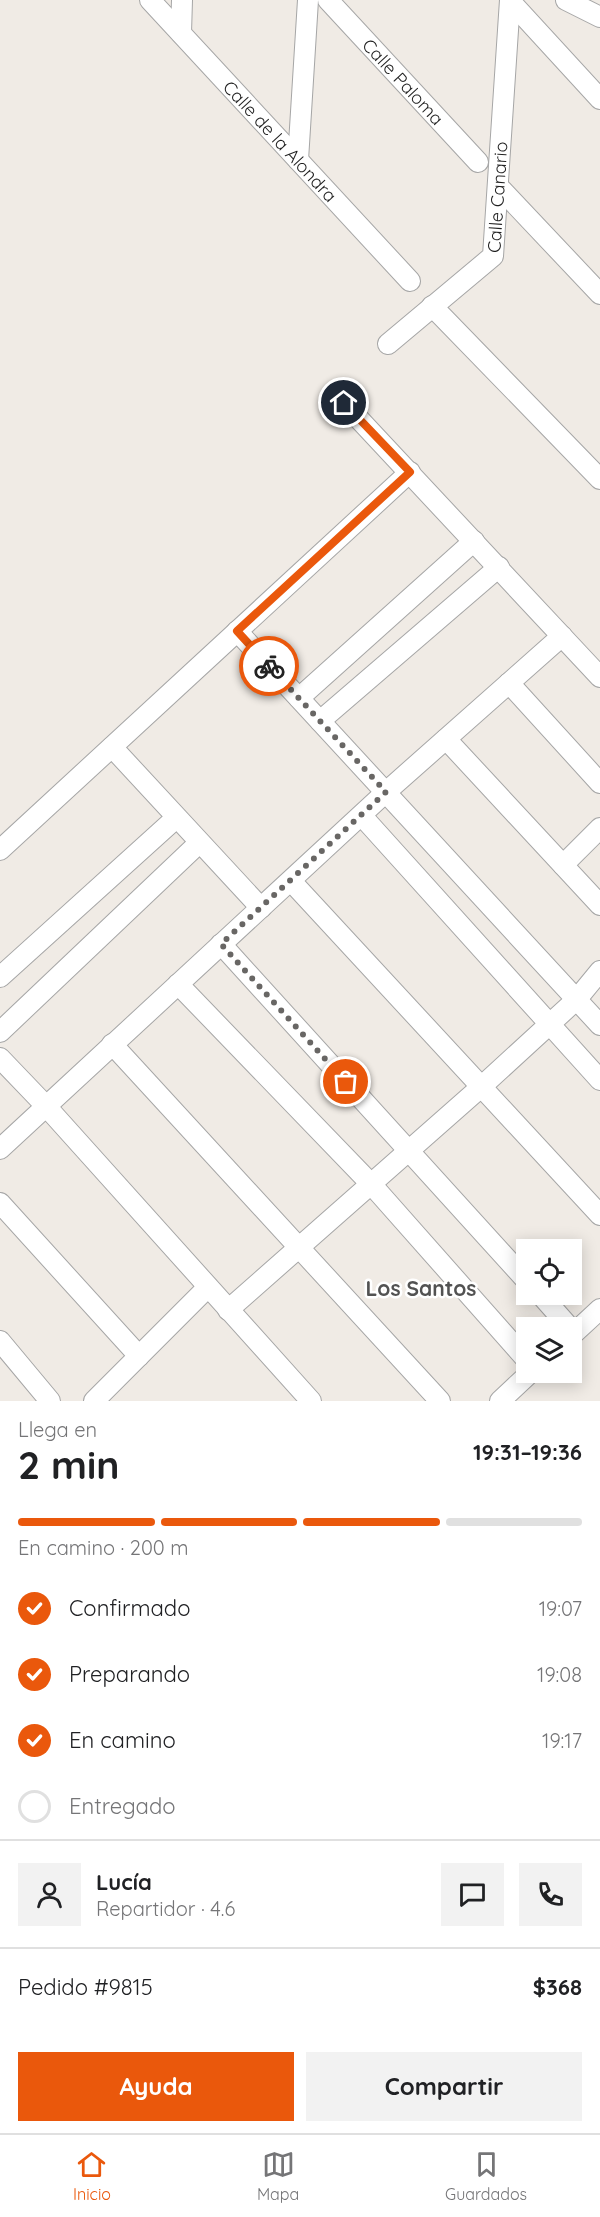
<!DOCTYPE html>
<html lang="es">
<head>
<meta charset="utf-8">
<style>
  :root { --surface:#fff; --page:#f2f2f2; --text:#202124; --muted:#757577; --line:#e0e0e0; --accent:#ea580c }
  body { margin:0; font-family:Quicksand,sans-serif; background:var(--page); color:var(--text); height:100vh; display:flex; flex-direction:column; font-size:22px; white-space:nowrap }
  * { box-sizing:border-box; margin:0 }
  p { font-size:20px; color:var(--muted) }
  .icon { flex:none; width:33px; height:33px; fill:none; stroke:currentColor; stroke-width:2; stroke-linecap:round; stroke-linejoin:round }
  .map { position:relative; height:1401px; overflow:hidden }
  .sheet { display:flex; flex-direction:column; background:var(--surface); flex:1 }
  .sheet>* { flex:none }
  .controls { position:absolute; left:516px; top:1239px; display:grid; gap:12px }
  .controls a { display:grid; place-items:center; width:66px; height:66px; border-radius:0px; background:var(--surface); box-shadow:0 3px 15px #0003; font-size:30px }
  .pin { position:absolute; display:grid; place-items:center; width:51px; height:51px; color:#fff; margin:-26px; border:3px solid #fff; border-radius:50%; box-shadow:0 2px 6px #0007 }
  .courier { position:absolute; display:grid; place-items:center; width:60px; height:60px; margin:-30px; border:4px solid #ea580c; border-radius:50%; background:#fff; color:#222; box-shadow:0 2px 8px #0007 }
  .head em { font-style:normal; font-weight:700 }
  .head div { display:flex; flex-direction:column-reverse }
  .head { display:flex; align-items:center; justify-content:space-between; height:102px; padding:0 18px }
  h1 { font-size:39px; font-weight:700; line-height:45px }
  .bar { display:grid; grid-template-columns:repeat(4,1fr); gap:9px 6px; align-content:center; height:72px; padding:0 18px }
  .bar i { height:8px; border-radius:4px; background:var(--line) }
  .bar .selected { background:var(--accent) }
  .bar p { grid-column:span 4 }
  .line { display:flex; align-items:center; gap:15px; padding:0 18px; border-top:2px solid var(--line) }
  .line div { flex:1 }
  .round { display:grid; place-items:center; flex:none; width:63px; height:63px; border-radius:0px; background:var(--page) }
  ol { padding:0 18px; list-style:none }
  li { display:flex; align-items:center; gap:18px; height:66px }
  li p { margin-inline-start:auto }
  li .icon { padding:6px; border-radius:50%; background:var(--accent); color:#fff; stroke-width:4 }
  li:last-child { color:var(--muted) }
  li i { width:33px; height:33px; border:3px solid var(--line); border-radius:50% }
  .cta { display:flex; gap:12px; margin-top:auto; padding:12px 18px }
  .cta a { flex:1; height:69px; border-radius:0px; background:var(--accent); color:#fff; font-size:24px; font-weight:700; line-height:69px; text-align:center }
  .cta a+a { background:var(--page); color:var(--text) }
  .tabs { display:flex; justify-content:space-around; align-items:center; height:84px; border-top:2px solid var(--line); background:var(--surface); font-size:16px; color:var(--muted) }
  .tabs a { display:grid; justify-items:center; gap:3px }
  .tabs .selected { color:var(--accent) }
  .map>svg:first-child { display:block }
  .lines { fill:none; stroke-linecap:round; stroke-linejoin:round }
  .minor-casing { stroke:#a6a6a6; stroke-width:22 }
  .minor { stroke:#fff; stroke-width:20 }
  .done { stroke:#686664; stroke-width:6; stroke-dasharray:0 10.8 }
  .route { stroke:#ea580c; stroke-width:8 }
  .labels { text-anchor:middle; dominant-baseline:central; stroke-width:5; stroke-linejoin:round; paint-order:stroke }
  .street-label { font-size:18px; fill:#1f1f1f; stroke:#fff }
  .quarter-label { font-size:21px; font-weight:bold; fill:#525252; stroke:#fff }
</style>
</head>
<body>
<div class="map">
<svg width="600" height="1401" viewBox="0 0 600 1401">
  <rect width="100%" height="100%" fill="#f0ebe5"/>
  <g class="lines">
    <defs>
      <g id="minor">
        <path id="s1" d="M150,0L410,281"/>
        <path id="s2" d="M328,0L478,162"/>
        <path d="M566,0L600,17"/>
        <path d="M510,1L600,99"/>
        <path d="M181,33L182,0"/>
        <path d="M298,160L308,0"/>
        <path d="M498,186L600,294"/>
        <path d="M432,306L600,479"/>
        <path id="s3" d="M388,344L493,256L510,0"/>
        <path d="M344,403L600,677"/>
        <path d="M237,631L600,1025"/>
        <path d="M509,683L600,783"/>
        <path d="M299,698L474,541"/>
        <path d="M320,721L499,567"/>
        <path d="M446,739L600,905"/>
        <path d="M112,747L261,908"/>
        <path d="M362,816L600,1080"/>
        <path d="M0,850L410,472"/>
        <path d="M563,865L600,828"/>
        <path d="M291,881L600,1215"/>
        <path d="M221,944L526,1280"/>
        <path d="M0,977L176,818"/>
        <path d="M178,984L372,1185L526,1359"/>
        <path d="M0,1032L199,843"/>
        <path d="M112,1044L440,1401"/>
        <path d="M0,1058L45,1105L311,1401"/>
        <path d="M0,1149L386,792L562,636"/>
        <path d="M0,1203L139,1356"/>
        <path d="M540,1294L570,1328"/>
        <path d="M228,1310L481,1087L577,999L600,971"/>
        <path d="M572,1335L600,1309"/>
        <path d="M0,1341L50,1401"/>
        <path d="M94,1401L208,1287"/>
        <path d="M500,1401L531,1372"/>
      </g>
    </defs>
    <use href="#minor" class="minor-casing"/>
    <use href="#minor" class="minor"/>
  </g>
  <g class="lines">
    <path class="done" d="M269,666L386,792L221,944L346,1082"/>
    <path class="route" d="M269,666L237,631L410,472L344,403"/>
  </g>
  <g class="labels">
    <g class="street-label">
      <text stroke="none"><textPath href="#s2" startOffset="111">Calle Paloma</textPath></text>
      <text stroke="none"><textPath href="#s1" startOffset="192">Calle de la Alondra</textPath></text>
      <text stroke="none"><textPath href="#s3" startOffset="196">Calle Canario</textPath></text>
    </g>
    <g class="quarter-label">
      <text x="421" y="1288">Los Santos</text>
    </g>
  </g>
</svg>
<div class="controls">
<a><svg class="icon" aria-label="locate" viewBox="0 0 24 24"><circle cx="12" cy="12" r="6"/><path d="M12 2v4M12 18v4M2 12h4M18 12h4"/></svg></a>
<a><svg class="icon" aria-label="layers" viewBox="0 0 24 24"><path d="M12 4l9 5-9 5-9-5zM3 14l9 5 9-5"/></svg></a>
</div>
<div class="pin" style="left:346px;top:1082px;background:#ea580c"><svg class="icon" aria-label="bag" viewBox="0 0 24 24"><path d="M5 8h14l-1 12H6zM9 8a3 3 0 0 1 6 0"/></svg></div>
<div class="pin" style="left:344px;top:403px;background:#1f2937"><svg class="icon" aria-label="home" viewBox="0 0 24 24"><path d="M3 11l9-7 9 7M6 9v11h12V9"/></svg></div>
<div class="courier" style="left:269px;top:666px"><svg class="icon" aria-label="bike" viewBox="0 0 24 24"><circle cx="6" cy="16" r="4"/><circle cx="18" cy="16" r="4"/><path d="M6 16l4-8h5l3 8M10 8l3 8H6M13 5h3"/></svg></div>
</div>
<section class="sheet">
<div class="head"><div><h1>2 min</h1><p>Llega en</p></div><em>19:31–19:36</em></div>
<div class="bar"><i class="selected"></i><i class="selected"></i><i class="selected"></i><i></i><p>En camino · 200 m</p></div>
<ol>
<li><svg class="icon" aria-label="check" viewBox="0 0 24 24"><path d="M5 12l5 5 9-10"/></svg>Confirmado<p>19:07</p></li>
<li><svg class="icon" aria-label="check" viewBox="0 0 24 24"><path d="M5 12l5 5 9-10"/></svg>Preparando<p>19:08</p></li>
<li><svg class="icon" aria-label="check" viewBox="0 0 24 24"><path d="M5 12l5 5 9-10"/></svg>En camino<p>19:17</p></li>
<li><i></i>Entregado</li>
</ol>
<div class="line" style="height:108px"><a class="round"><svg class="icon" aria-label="person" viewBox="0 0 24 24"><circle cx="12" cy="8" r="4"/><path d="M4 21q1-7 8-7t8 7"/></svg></a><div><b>Lucía</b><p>Repartidor · 4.6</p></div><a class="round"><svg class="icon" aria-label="chat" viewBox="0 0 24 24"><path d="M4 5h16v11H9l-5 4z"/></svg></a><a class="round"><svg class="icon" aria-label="phone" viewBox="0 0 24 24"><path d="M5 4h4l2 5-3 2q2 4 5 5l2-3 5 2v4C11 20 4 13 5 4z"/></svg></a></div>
<div class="line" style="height:78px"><div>Pedido #9815</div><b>$368</b></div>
<div class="cta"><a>Ayuda</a><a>Compartir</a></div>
</section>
<nav class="tabs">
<a class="selected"><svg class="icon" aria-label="home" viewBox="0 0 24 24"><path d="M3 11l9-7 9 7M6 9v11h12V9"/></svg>Inicio</a>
<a><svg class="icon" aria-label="map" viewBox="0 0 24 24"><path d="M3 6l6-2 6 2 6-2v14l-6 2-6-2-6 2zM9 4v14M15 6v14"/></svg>Mapa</a>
<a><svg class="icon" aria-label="saved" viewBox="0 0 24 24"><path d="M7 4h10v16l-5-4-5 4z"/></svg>Guardados</a>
</nav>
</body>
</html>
